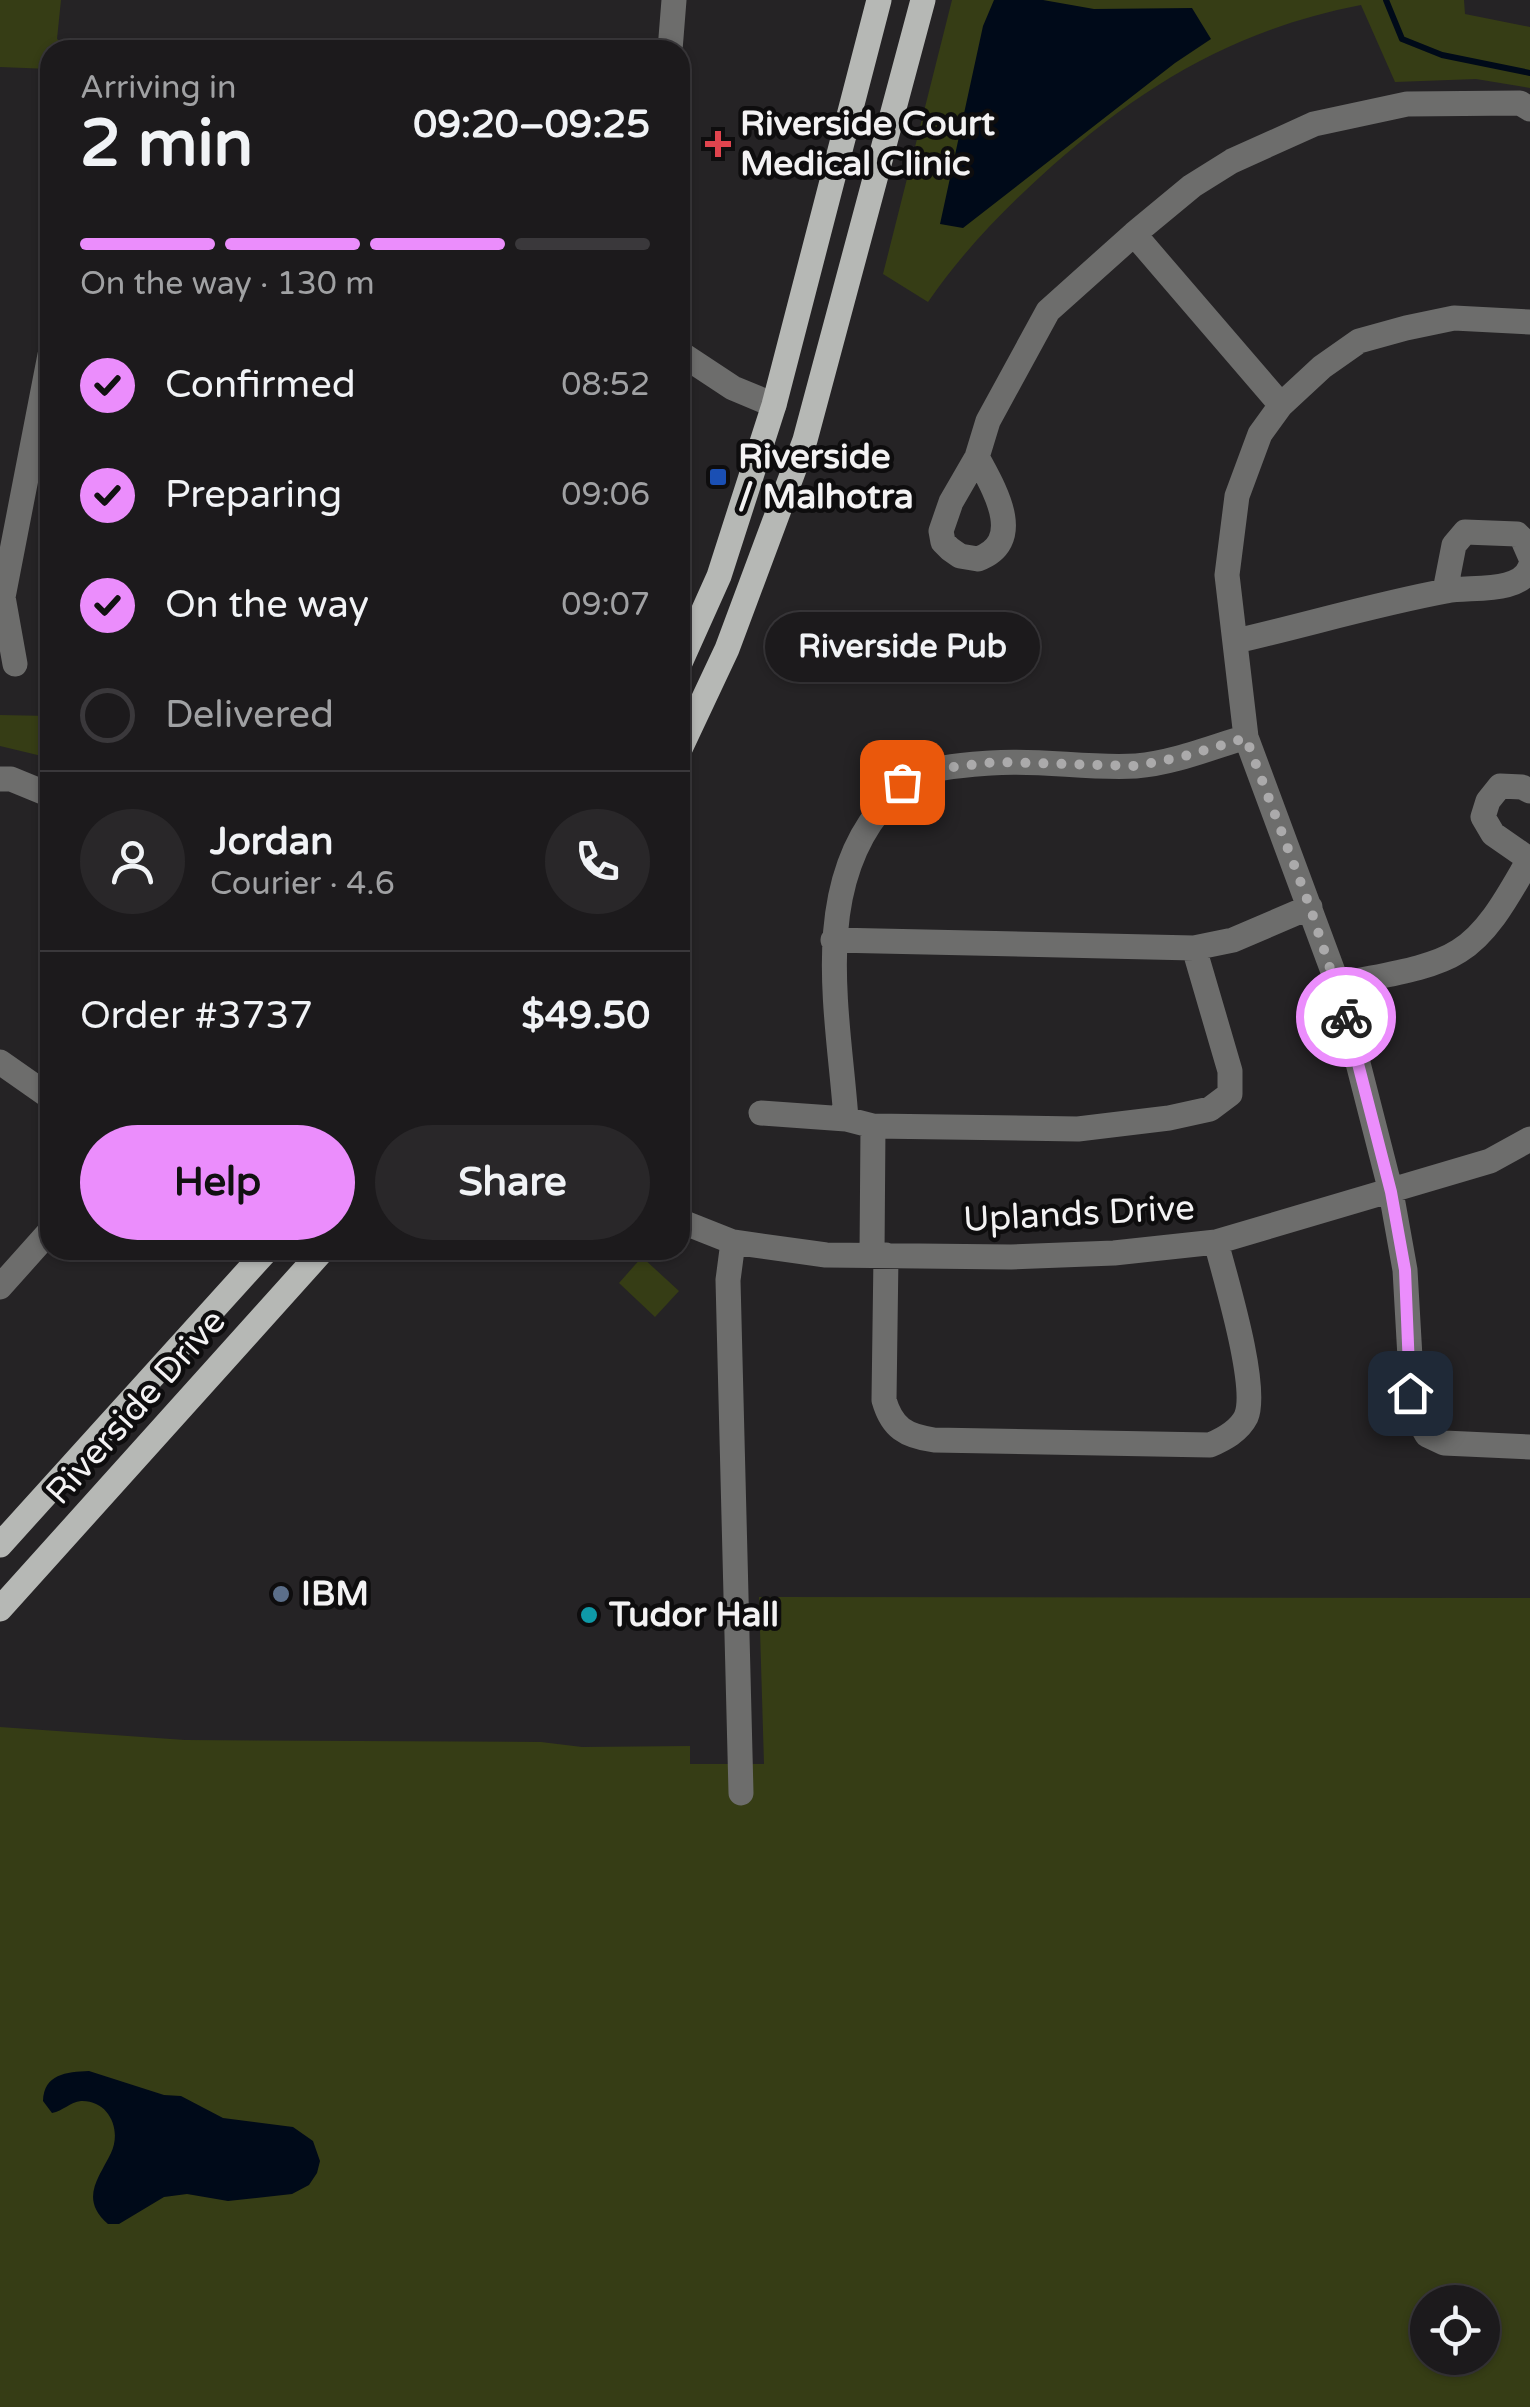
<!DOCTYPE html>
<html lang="en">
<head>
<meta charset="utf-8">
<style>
  :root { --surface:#1c1a1c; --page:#292729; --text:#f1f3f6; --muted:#a0a1a3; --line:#3a383b; --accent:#eb8dfc }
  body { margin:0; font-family:"Varela Round",sans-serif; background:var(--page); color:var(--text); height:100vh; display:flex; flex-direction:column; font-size:38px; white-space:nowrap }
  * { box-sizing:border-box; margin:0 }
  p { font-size:32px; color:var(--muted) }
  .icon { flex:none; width:55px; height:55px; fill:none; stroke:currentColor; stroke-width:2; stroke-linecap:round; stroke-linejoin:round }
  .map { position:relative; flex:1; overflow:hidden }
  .sheet { position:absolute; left:40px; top:40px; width:650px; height:1220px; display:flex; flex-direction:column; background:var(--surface); border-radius:30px; box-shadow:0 2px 8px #0004,0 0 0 2px var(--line) }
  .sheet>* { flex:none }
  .buttons { position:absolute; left:1410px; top:2285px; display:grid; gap:20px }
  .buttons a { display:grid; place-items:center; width:90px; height:90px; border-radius:50%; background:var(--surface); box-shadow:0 2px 8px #0004,0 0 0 2px var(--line); font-size:50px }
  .pin { position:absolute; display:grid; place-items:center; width:85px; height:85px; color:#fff; margin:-42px; border-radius:20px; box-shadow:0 5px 15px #0006 }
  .courier { position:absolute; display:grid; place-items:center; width:100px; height:100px; margin:-50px; border:8px solid #eb8dfc; border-radius:50%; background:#fff; color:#222; box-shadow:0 2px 12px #0007 }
  .bubble { position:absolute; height:70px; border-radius:35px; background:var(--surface); box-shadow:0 2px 8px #0004,0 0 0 2px var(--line); font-size:32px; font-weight:800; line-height:70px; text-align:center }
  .headline em { font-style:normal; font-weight:800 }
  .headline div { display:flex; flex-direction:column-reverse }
  .headline { display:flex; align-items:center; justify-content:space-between; height:170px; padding:0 40px }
  h1 { font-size:65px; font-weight:800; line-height:75px }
  .bar { display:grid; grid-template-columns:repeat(4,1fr); gap:15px 10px; align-content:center; height:120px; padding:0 40px }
  .bar i { height:12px; border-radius:8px; background:var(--line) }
  .bar .selected { background:var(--accent) }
  .bar p { grid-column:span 4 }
  .line { display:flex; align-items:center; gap:25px; padding:0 40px; border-top:2px solid var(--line) }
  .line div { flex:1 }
  .round { display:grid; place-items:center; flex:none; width:105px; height:105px; border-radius:52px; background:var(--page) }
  ol { padding:0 40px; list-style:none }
  li { display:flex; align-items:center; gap:30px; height:110px }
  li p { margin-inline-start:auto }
  li .icon { padding:10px; border-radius:50%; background:var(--accent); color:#111; stroke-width:4 }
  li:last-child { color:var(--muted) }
  li i { width:55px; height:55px; border:5px solid var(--line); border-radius:50% }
  .cta { display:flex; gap:20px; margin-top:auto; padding:20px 40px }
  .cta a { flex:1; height:115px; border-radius:60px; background:var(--accent); color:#111; font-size:40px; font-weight:800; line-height:115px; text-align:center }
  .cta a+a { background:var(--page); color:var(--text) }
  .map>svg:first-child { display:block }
  .green { fill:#363d15; fill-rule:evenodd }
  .water { fill:#000a19 }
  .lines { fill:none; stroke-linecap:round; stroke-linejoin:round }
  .stream { stroke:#000a19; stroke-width:6 }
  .minor { stroke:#6d6d6c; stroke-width:25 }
  .major { stroke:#b6b8b5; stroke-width:25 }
  .done { stroke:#abaaab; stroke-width:10; stroke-dasharray:0 18 }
  .route { stroke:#eb8dfc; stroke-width:12 }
  .health-dot { fill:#e0444e; stroke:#0e0d0e; stroke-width:4 }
  .transit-dot { fill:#1a4fb4; stroke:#0e0d0e; stroke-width:4 }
  .service-dot { fill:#5c6f8a; stroke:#0e0d0e; stroke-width:4 }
  .culture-dot { fill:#0f9aa8; stroke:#0e0d0e; stroke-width:4 }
  .labels { text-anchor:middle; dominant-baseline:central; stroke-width:9; stroke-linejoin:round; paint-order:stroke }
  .poi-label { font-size:35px; font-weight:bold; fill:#f3f2f3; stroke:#0e0d0e; text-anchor:start }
  .street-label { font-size:35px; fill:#f3f2f3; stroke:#0e0d0e }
</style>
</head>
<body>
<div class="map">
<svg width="1530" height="2407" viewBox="0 0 1530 2407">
  <rect width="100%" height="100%" fill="#252325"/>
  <path class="green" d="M0,0H61L57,39L73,50H50V69L0,67Z
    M952,0H1464L1465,14L1530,27V88L1476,79L1395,82L1361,5C1237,29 1146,83 1052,166C1005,208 964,250 928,302L883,274Z
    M0,715L50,716V758L0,746Z
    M642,1257L679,1291L655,1317L619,1283Z
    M759,1597L1530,1598V2407H0V1727L185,1740L541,1742L582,1747L690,1746V1764H764ZM1428,2302H1482V2358H1428Z"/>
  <path class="water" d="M994,0H1043L1094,9L1192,8L1211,39L1175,63L963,228L940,224L983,26Z
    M89,2071L164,2095L181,2096L223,2118L293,2127L313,2141L320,2161L317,2173L309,2185L292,2194L228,2201L187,2194L164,2197L119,2224H108C79,2199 99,2178 111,2153C122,2130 109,2100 81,2101C70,2102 63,2111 52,2113L43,2101C44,2074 66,2072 89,2071Z"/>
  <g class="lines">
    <path class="stream" d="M1386,0L1402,39L1442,55L1530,73"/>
    <path class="minor" d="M670,50L674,0
      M1134,234L1281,405
      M1530,322L1454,318L1406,328L1359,341L1322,367L1281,405L1260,434L1237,496L1227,575L1246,737L1338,985L1391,1192L1405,1270L1413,1410L1427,1435L1444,1443L1530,1447
      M680,353L733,388L774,405
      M977,457C993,487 1027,541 978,559L960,556L950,549L943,542L941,531L951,502L977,457L988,421L1048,311L1134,234L1192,186L1232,161L1314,124L1407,104L1520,103L1530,109
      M1445,591L1454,545L1465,532L1517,534L1523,540L1530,556
      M1236,641C1306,625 1376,604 1446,591C1469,586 1521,594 1530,567
      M15,664L3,597L50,355
      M0,779H11L50,795
      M1529,859L1493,834L1483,817L1488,801L1500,786L1522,787L1530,791
      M833,940L1194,948L1233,940L1310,907
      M1338,985C1374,976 1428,971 1459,951C1491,931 1511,890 1530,858
      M0,1062L50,1097
      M761,1113L846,1119L873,1126L1078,1129L1169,1118L1210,1109L1230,1094V1071L1194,948
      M846,1119C839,1019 811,896 879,811C886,803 894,788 903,782C927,767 964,765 991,763C1039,759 1088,769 1136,766C1173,763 1210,748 1246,737
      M680,1221L733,1242L826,1255L1011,1257L1114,1253L1216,1242L1490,1161L1530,1139
      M733,1242L728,1280L741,1793
      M872,1255L873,1126
      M886,1255L884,1400C892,1428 906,1436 934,1440L1210,1445C1224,1439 1239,1431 1246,1417C1259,1387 1225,1277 1216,1242
      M0,1287L50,1231"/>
    <path class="major" d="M680,663L719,576L774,405L879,0
      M680,749L727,649L805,440L923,0
      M0,1545L267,1250
      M0,1609L323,1250"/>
  </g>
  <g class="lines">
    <path class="done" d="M902,782L946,768L995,762L1137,766L1185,756L1246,738L1310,907L1346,1017"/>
    <path class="route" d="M1346,1017L1391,1192L1405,1270L1410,1393"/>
  </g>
  <path class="health-dot" d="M713 129h10v10h10v10h-10v10h-10v-10h-10v-10h10z"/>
  <rect class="transit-dot" x="708" y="467" width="20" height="20" rx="5"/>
  <circle class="service-dot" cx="281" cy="1594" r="10"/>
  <circle class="culture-dot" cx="589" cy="1615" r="10"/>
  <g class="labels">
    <g class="poi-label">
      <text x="740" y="124">Riverside Court<tspan x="740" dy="40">Medical Clinic</tspan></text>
      <text x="738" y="457">Riverside<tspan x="738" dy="40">/ Malhotra</tspan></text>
      <text x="301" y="1594">IBM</text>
      <text x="609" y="1615">Tudor Hall</text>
    </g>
    <g class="street-label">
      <text transform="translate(1079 1214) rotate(-3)">Uplands Drive</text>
      <text transform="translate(136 1407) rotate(-48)">Riverside Drive</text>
    </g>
  </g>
</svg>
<div class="buttons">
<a><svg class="icon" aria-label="locate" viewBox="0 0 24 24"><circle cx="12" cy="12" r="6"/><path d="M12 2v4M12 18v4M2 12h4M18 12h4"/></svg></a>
</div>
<div class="pin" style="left:902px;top:782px;background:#ea580c"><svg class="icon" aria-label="bag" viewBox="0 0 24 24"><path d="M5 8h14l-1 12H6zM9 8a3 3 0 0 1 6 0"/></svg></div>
<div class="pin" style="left:1410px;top:1393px;background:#1f2937"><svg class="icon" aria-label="home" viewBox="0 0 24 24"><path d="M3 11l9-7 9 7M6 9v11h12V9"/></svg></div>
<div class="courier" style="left:1346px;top:1017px"><svg class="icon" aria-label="bike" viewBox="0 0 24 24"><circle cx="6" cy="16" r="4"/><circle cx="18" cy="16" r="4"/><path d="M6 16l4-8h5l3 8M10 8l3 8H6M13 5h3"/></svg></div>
<div class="bubble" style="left:765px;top:612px;width:275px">Riverside Pub</div>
<section class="sheet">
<div class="headline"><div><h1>2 min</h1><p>Arriving in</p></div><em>09:20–09:25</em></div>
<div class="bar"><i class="selected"></i><i class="selected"></i><i class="selected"></i><i></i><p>On the way · 130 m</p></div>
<ol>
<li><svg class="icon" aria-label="check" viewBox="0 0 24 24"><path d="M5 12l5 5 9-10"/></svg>Confirmed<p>08:52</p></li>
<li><svg class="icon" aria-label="check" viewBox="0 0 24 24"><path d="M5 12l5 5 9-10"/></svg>Preparing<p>09:06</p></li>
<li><svg class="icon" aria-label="check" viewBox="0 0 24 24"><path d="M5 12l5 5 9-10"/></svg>On the way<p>09:07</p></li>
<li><i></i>Delivered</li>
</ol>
<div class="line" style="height:180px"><a class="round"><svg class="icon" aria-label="person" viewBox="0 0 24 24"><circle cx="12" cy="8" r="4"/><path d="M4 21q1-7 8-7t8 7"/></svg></a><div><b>Jordan</b><p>Courier · 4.6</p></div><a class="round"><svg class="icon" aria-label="phone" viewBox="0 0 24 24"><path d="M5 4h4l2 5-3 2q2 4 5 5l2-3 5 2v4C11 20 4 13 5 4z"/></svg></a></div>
<div class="line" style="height:130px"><div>Order #3737</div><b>$49.50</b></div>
<div class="cta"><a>Help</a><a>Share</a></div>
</section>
</div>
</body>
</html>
